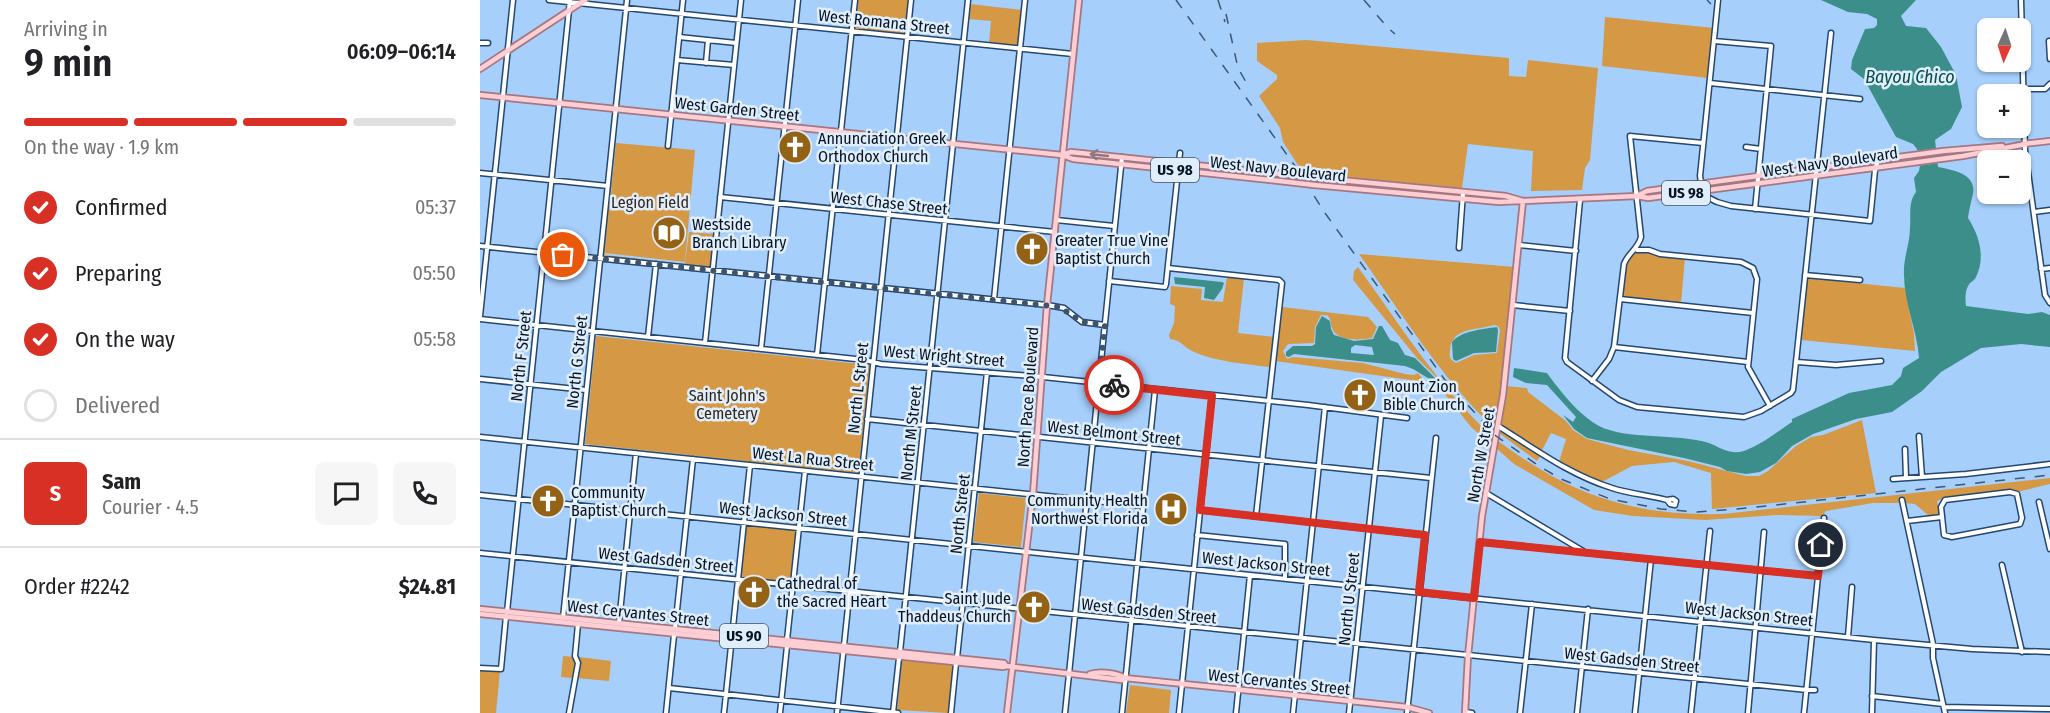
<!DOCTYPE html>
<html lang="en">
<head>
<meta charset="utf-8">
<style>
  :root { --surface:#fff; --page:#f6f6f6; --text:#202124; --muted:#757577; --line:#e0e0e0; --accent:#d93025 }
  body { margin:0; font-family:"Fira Sans Condensed",sans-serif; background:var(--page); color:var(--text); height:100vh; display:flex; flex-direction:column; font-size:22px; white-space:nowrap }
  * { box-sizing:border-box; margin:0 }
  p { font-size:20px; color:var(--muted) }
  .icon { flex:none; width:33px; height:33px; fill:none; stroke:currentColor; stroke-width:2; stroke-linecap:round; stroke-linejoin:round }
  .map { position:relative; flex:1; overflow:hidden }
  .sheet { display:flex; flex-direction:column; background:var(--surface); width:480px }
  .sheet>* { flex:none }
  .needle { width:39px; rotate:183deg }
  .fabs { position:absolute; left:1497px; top:18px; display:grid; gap:12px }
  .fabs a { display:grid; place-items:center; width:54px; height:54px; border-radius:9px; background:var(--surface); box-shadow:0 2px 4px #0004; font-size:30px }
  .pin { position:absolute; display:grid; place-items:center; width:51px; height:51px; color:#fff; margin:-26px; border:3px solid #fff; border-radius:50%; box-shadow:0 2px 6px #0007 }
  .courier { position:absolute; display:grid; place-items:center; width:60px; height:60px; margin:-30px; border:4px solid #d93025; border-radius:50%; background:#fff; color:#222; box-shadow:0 2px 8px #0007 }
  .headline em { font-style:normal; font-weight:600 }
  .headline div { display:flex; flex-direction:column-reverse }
  .headline { display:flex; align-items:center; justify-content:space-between; height:102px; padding:0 24px }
  h1 { font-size:39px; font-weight:600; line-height:45px }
  .bar { display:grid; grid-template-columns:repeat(4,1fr); gap:9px 6px; align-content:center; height:72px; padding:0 24px }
  .bar i { height:8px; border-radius:4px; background:var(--line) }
  .bar .on { background:var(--accent) }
  .bar p { grid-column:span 4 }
  .line { display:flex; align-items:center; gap:15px; padding:0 24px; border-top:2px solid var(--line) }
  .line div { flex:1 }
  .round { display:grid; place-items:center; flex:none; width:63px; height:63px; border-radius:9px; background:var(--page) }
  ol { padding:0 24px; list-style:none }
  li { display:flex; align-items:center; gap:18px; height:66px }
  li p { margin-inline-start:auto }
  li .icon { padding:6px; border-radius:50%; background:var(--accent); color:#fff; stroke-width:4 }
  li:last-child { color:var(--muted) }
  li i { width:33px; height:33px; border:3px solid var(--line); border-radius:50% }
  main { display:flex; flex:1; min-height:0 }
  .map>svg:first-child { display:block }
  .green { fill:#d59845; fill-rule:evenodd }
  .water { fill:#3b8e8a; fill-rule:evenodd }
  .pier { fill:#a6cffc }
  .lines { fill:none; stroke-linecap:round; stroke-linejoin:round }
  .minor-casing { stroke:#24486e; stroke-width:7 }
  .major-casing { stroke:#a57782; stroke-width:8 }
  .minor { stroke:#fff; stroke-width:4 }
  .major { stroke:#fdced3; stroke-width:4.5 }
  .rail { stroke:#3f5772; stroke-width:1.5; stroke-dasharray:10 10; stroke-linecap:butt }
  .major-bridge-casing { stroke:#a57782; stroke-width:8; stroke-linecap:butt }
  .major-bridge { stroke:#fdced3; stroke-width:4.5 }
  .oneway { stroke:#8d7983 }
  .done { stroke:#3d546e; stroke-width:6; stroke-dasharray:0 10.8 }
  .route { stroke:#d93025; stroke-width:8 }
  .labels { text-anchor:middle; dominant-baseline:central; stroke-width:5; stroke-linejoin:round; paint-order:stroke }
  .shield { fill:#e0edfb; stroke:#465463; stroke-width:1.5 }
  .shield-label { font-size:15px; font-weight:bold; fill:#041222 }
  .street-label { font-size:16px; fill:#041222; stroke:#e0edfb }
  .poi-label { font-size:16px; fill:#041222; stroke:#e0edfb; text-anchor:start }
  .park-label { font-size:16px; fill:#332617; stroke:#e0edfb }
  .water-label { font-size:18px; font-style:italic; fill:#024e4c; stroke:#e0edfb }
</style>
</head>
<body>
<main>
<section class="sheet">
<div class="headline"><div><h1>9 min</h1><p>Arriving in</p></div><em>06:09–06:14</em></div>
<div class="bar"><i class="on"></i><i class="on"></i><i class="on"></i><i></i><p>On the way · 1.9 km</p></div>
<ol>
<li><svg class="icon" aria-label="check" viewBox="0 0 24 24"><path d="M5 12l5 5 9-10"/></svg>Confirmed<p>05:37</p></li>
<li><svg class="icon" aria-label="check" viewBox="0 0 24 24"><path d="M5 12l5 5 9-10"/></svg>Preparing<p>05:50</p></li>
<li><svg class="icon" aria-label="check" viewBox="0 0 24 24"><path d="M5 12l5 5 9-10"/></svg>On the way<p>05:58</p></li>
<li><i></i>Delivered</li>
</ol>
<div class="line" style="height:108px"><b class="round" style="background:var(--accent);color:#fff">S</b><div><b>Sam</b><p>Courier · 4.5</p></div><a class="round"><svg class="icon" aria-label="chat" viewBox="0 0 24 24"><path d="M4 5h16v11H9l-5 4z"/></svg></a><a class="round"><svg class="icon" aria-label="phone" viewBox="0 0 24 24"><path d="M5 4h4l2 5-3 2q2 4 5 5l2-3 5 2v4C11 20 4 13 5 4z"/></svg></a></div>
<div class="line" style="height:78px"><div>Order #2242</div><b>$24.81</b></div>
</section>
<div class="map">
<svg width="1570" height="713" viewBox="0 0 1570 713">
  <rect width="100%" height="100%" fill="#a6cffc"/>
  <path class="green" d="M377,0H429L425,34L374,29Z
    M490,4L543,10L539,47L509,43L511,21L488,19Z
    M1125,17L1234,28L1228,78L1122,66Z
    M826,40L1029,58V76L1046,77L1048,60L1118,68L1110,160L1105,168L1102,190L1051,191L1053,151L988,144L982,188L823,173L803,142L800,128L779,96L797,79V75L777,61V43Z
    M134,142H135L125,255L205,264L209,232L235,234L231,268L122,257Z
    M136,143L215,150L205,262L125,253Z
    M1156,252C1171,251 1189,257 1205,258L1201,303L1142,297L1147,262Z
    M879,254L1035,267L1022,395L1016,430C964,382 920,311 879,254ZM1014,325L1018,326L1020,330L1017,353L994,355L976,363C970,359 969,358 970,351C971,327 995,331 1014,325Z
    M878,267C920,325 960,389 1014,438L1013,446L991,427L957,384L959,380L937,358L873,280L874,271Z
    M747,277L764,278L758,333L795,337L790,367C765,364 738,362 714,352C704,348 702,340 690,339L689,335L694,323L695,306L690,304L691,286L722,289L721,300L743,302Z
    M1327,278L1425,288L1434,334L1435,351L1321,340Z
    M802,307L888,317L897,327L892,338C882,340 856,342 852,328C850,322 852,320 847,315H841L835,327L834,343L808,344L803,351L807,359L813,357L883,363L925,374L934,375L938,373L945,382L795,361Z
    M116,336L390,365L378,473L105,444Z
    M1026,386L1047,388L1048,392L1086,421L1093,430L1107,439L1148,450L1208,461L1266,476H1279L1288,471L1316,446L1331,437L1343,435L1382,420L1396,493L1232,509L1231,473L1194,462L1152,466L1122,482L1079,462L1086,439L1071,433L1061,452L1020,425Z
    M1019,429L1060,456L1057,461L1019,433Z
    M1017,440C1090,495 1151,516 1243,514L1570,478V484L1537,492L1530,490L1467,497L1457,501L1460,515L1449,516L1435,504L1425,503L1423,497L1420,498L1421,503H1393L1346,511L1342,516L1297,515L1225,520L1153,516L1114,510L1034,464L1016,448Z
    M499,493L546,498L541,547L493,542Z
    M265,525L317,530L312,583L260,578Z
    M83,656L94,657L96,662L93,678L81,677Z
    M99,657L131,661L129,681L96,678L100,663Z
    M422,660L474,665L468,713L417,710Z
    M0,670L20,671L16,713H0Z
    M650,685L691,690L689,713H646Z"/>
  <path class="water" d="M1341,0H1436L1421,16L1426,26L1446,28L1461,47L1476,75L1482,107L1471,129L1455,140L1458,167C1473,170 1497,174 1493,194C1491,202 1489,210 1488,218C1499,235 1506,257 1496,277C1495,280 1492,281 1490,283C1485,289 1485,299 1486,306L1548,314L1562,312L1570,315V347L1541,344L1501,348L1461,372L1442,391L1412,412L1376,419L1333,434L1312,446L1296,463L1280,472L1266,474L1247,471L1240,467L1204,458L1107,438L1094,429L1083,415L1093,422L1096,417L1067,385L1046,383L1033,377L1034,368L1067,373C1080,391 1099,415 1119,426C1146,440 1197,433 1229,443C1241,448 1250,455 1264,451C1281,445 1297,432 1312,422V419L1369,393L1412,385L1421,376L1423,368L1439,358C1437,330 1424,303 1424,275C1423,258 1430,244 1430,228C1431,215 1428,202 1436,192L1434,178L1439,171L1440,165L1437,149L1433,144L1416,137L1384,79L1371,69L1372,60L1385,29L1394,28L1397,25V19L1387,14L1368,12Z
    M694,277L742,282L744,283L742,289L734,300L724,298L725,287L695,284Z
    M842,316L850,321L851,329L854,335L874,341L893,339L899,326H902L910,340L918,343L925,355L935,358L958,381L956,383L933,369L925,366L814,354L809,357L806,356V352L813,346H832L835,344L836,327ZM875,345L892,347L894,355L871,353V348Z
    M1017,327L1018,330L1016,352L994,353L976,361L973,359L972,342C981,331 1002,329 1017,327Z"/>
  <path class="pier" d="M1459,148L1460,163L1437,166L1434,151Z"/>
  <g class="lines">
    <defs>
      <path id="minor" d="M69,0L593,54
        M1238,0L1220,176L1223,195L1237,202L1251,206L1390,221L1395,170L1398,160
        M1541,0L1545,150L1565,295L1570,303
        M199,37L256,43
        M1234,41L1291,46L1275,209
        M1569,41L1570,59
        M0,43H8
        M197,60L254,65
        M226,63L228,40
        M1230,83L1380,99
        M1544,89H1565L1570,84
        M188,146L203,0
        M1266,147L1281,149
        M0,173L128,186
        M240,197L575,232
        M1100,200L1085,358L1087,362L1139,400L1157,407L1264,417L1281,411L1311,393L1313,390L1351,33
        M1554,212L1570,210
        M576,220L634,226
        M1039,245L1096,251
        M0,246L567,305L584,308L602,322L625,325
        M979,248L983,193
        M1157,250H1169L1180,254L1261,262L1273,268L1277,279L1268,367L1290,406
        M688,268L799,280L802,283L776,516
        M1561,269L1570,268
        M1325,275L1380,280
        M629,281L685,287L686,284L700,153
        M514,299L545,0
        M1140,299L1273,313
        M1033,305L1090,311
        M0,316L33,0
        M0,319L385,360L401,364L563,377L828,405L927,418
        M168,337L176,264
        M225,343L261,0
        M1134,347L1268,362
        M281,349L318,0
        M337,355L375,0
        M1317,362L1356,365L1401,361
        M0,379L106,390
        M1112,381L1129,359L1134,347L1144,264C1148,253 1158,249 1161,237L1150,136L1223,143
        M387,419L951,478
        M1018,426C1055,449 1090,475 1132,488C1150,494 1169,495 1187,500
        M1439,436L1442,477
        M0,437L663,506
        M1425,449L1426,478
        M1413,479L1486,474L1570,464
        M1530,492L1537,494L1542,518L1540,524L1472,537L1464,535L1461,507L1465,500Z
        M1006,493L1103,551
        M0,495L1394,640L1492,649L1570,652
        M1193,499L1196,501L1195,505L1190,504L1187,500Z
        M1422,500L1453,644V658L1465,713
        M1559,502L1570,549
        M720,510L945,535
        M1427,521L1462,517
        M717,535L805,544V578
        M1000,542L1338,576
        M0,553L1327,690H1335
        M1522,565L1542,652
        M27,612L90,0
        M83,618L147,0
        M139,623L156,453
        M195,629L213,459
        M1368,637L1372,587
        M307,640L325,471
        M420,652L488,0
        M477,658L507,372
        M0,668L21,669L26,616
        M189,688L418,713
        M1392,696L1463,704
        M1464,707L1570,709
        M985,712L992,713
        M89,713L98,663L95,656L98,624
        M186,713L194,635
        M244,713L270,465
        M300,713L307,646
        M357,713L431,0
        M413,713L419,658
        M471,713L476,663
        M585,713L642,157
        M642,713L675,390
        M699,713L732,396
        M756,713L770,575
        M813,713L845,407
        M869,713L901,416
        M927,713L956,438
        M1040,713L1052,604
        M1097,713L1108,609
        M1155,713L1171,559
        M1211,713L1230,531
        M1268,713L1284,532
        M1324,713L1344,518
        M1392,713L1394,640"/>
      <path id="major" d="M0,69L105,0
        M0,95L582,155L593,159L808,182
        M1543,144L1570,141
        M582,155L591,152L801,174
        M829,177L1026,196L1043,201
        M834,185L1019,202L1157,196L1168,198L1483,156L1546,144
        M1157,196L1167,191L1196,187L1463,151L1522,146
        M0,609L524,663L526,666
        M0,614L523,667L526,666L642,680L645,678L870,701L927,707L949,713
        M610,674C620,671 637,673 645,678
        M527,713L553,494L567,305L599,0
        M985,713L988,656L1002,516L1023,395L1043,201"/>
    </defs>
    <use href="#minor" class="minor-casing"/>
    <use href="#major" class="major-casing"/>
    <use href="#minor" class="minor"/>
    <use href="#major" class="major"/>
    <path class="rail" d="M696,0L815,166L845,213L965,380L1016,436L1059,466L1081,479L1130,499L1181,509L1217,512L1268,508L1570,475
      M738,0L745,22
      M884,0L908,28L915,34
      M1227,0L1231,4
      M746,14L758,68L770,89"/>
    <defs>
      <path id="major-bridge" d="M801,174L829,177
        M808,182L834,185"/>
    </defs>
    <use href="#major-bridge" class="major-bridge-casing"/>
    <use href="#major-bridge" class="major-bridge"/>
  </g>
  <defs><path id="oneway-shaft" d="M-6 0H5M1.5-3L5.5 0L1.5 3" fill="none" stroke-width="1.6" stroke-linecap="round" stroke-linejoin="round" transform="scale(1.5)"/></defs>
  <use class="oneway" href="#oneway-shaft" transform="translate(619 155) rotate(-174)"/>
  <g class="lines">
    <path class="done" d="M83,255L580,307L602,322L625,325L619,383L634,385"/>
    <path class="route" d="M634,385L732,396L720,510L945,535L939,592L994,598L1000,542L1338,576L1341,545"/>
  </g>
  <defs>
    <symbol id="church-disc" viewBox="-11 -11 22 22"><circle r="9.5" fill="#946214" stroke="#e0edfb"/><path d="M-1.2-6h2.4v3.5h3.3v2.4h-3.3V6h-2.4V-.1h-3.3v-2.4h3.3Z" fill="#fff"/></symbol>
    <symbol id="library-disc" viewBox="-11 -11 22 22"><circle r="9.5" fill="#946214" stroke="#e0edfb"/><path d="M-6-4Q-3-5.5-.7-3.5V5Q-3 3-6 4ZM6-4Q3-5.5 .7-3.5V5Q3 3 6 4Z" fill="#fff"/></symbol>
    <symbol id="hospital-disc" viewBox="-11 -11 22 22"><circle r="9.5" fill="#946214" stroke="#e0edfb"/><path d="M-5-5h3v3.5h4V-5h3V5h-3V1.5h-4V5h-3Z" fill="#fff"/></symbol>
  </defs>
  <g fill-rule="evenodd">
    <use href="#church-disc" x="296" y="128" width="38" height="38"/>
    <use href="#library-disc" x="170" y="214" width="38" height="38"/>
    <use href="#church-disc" x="533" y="230" width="38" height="38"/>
    <use href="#church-disc" x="861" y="376" width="38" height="38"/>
    <use href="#church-disc" x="49" y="482" width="38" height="38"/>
    <use href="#hospital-disc" x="672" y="490" width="38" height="38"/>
    <use href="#church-disc" x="255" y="573" width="38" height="38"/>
    <use href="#church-disc" x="535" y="588" width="38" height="38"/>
  </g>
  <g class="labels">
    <g class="shield">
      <rect x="671" y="158" width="48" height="24" rx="4.5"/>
      <rect x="1182" y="181" width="48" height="24" rx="4.5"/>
      <rect x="240" y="624" width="48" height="24" rx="4.5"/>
    </g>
    <g class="shield-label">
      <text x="695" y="170">US 98</text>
      <text x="1206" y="193">US 98</text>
      <text x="264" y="636">US 90</text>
    </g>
    <g class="street-label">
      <text transform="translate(404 22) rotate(6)">West Romana Street</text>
      <text transform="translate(257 109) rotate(6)">West Garden Street</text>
      <text transform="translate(1350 162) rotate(-8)">West Navy Boulevard</text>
      <text transform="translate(798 169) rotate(6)">West Navy Boulevard</text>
      <text transform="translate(409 203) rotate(6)">West Chase Street</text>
      <text transform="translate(41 356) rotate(-84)">North F Street</text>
      <text transform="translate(464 356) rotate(5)">West Wright Street</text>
      <text transform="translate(97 362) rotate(-84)">North G Street</text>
      <text transform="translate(378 388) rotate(-84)">North L Street</text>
      <text transform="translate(548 397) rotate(-86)">North Pace Boulevard</text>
      <text transform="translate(431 433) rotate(-84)">North M Street</text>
      <text transform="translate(634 433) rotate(6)">West Belmont Street</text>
      <text transform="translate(1001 455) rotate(-80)">North W Street</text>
      <text transform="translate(333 459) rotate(6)">West La Rua Street</text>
      <text transform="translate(303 514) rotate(6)">West Jackson Street</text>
      <text transform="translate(480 514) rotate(-84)">North Street</text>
      <text transform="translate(186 560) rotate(6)">West Gadsden Street</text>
      <text transform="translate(786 564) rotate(6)">West Jackson Street</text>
      <text transform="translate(869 599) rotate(-84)">North U Street</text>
      <text transform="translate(669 611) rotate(6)">West Gadsden Street</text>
      <text transform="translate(158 613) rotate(6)">West Cervantes Street</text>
      <text transform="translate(1269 614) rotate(6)">West Jackson Street</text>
      <text transform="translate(1152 660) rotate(6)">West Gadsden Street</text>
      <text transform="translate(799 682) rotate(6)">West Cervantes Street</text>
    </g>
    <g class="poi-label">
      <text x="338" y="138">Annunciation Greek<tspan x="338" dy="18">Orthodox Church</tspan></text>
      <text x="212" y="224">Westside<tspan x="212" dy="18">Branch Library</tspan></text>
      <text x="575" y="240">Greater True Vine<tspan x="575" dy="18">Baptist Church</tspan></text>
      <text x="903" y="386">Mount Zion<tspan x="903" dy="18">Bible Church</tspan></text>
      <text x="91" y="492">Community<tspan x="91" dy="18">Baptist Church</tspan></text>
      <text x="668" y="500" text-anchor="end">Community Health<tspan x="668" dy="18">Northwest Florida</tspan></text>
      <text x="297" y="583">Cathedral of<tspan x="297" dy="18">the Sacred Heart</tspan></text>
      <text x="531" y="598" text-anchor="end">Saint Jude<tspan x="531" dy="18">Thaddeus Church</tspan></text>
    </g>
    <g class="park-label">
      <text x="170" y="202">Legion Field</text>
      <text x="247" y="395">Saint John's<tspan x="247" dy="18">Cemetery</tspan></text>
    </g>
    <g class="water-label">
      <text x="1430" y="77">Bayou Chico</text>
    </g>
  </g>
</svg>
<div class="fabs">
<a><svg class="needle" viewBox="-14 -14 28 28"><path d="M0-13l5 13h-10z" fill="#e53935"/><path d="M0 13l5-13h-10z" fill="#757577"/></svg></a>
<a>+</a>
<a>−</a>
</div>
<div class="pin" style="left:83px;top:255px;background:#ea580c"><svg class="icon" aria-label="bag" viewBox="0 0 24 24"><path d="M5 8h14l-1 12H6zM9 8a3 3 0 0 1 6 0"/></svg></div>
<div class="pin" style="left:1341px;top:545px;background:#1f2937"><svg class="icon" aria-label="home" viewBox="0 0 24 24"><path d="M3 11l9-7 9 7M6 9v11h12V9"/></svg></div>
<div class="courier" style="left:634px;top:385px"><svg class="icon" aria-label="bike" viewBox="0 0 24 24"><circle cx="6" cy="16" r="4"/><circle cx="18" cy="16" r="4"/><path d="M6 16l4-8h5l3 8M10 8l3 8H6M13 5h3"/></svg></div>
</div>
</main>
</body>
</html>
